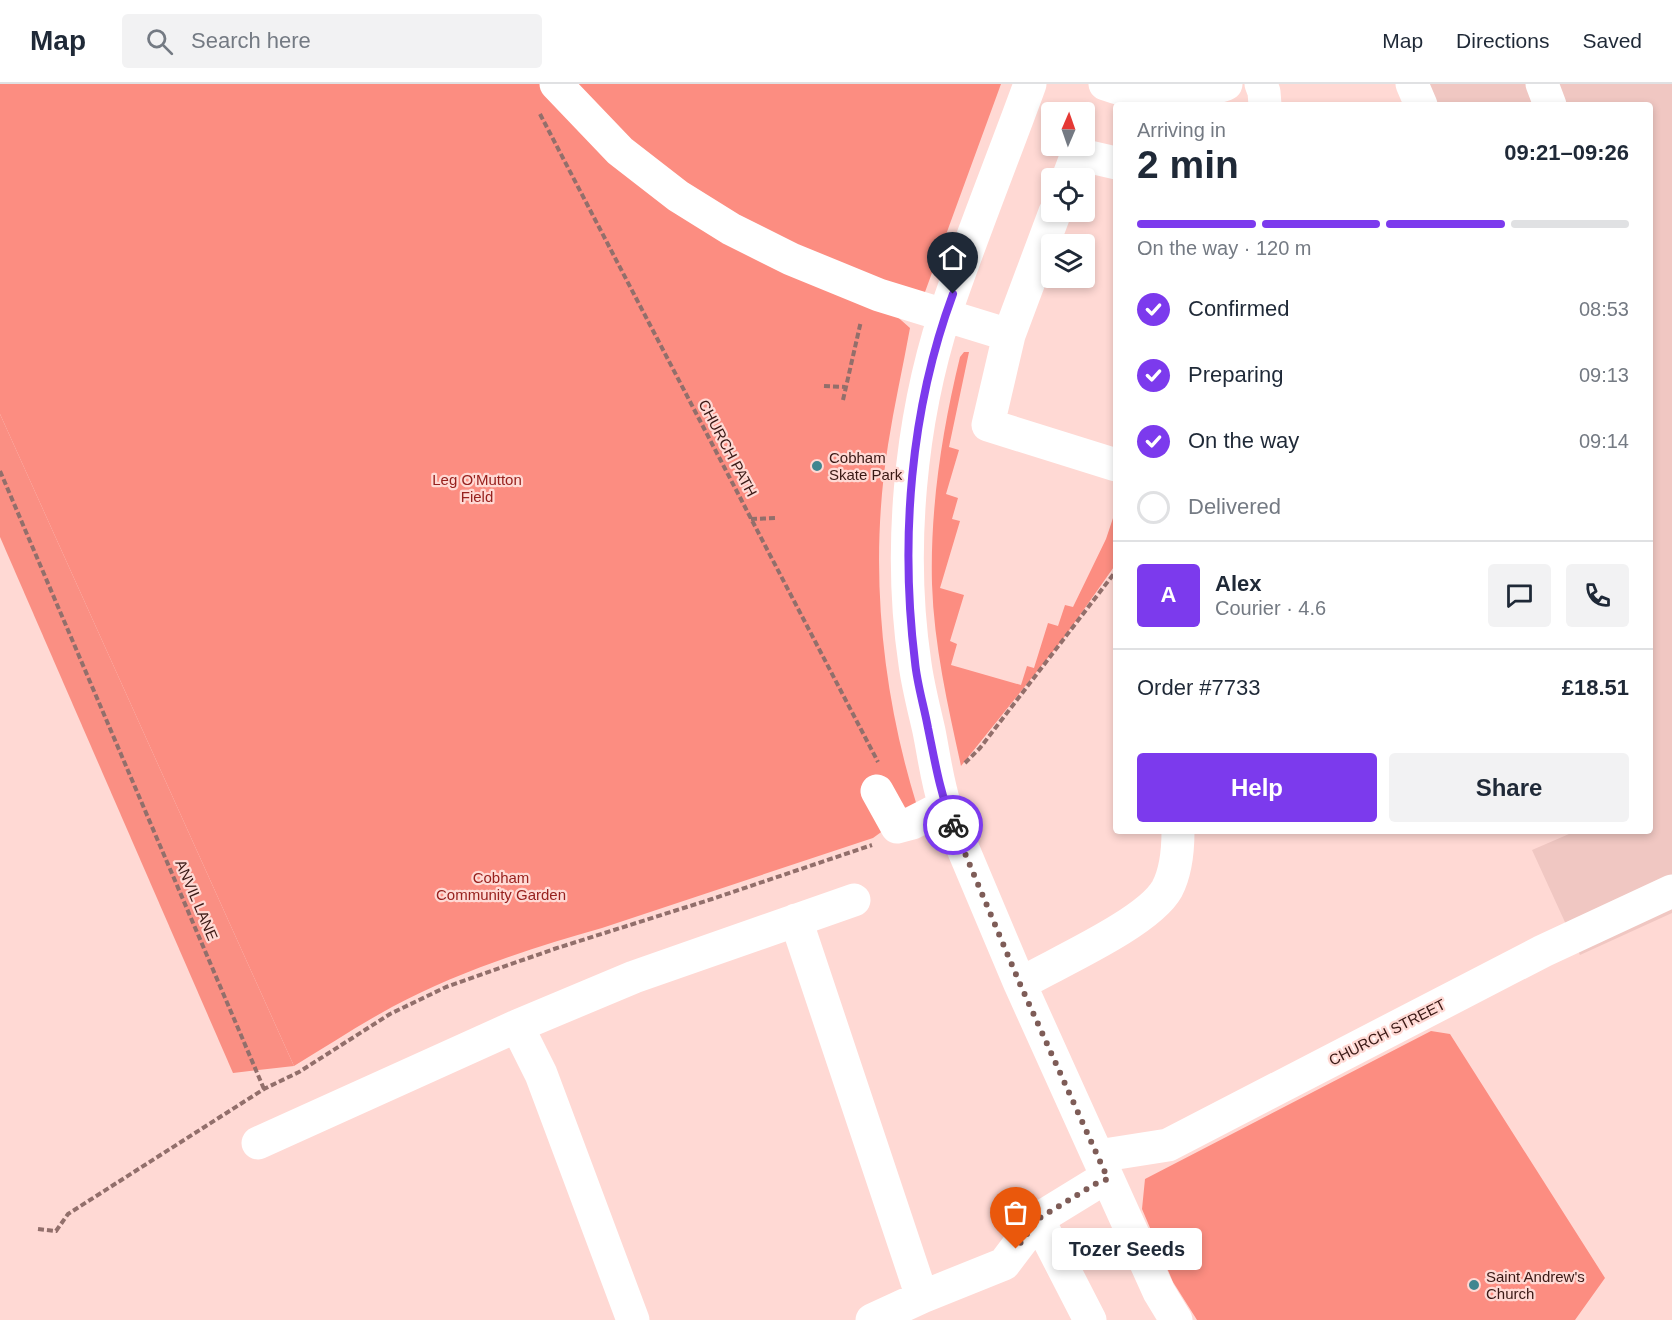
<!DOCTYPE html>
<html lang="en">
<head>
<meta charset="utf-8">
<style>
  :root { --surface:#fff; --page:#f2f2f3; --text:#1f2937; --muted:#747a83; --line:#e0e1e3; --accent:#7c3aed }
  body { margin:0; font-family:Helvetica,sans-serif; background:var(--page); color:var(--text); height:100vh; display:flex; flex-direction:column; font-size:22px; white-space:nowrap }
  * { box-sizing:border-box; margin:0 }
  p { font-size:20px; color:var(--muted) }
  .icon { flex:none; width:33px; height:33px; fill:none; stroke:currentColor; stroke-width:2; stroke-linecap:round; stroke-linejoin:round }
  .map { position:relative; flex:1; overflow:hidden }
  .details { position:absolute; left:1113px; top:18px; width:540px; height:732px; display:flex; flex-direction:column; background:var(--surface); border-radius:6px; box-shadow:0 3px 9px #0003 }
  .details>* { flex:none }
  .needle { width:39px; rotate:2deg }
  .fabs { position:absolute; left:1041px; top:18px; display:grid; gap:12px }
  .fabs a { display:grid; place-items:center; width:54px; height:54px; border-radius:6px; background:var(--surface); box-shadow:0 3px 9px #0003; font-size:30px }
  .pin { position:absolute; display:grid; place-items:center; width:51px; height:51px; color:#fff; margin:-62px -26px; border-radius:50% 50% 50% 0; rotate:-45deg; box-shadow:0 0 6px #0007 }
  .pin .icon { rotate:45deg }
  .courier { position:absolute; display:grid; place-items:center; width:60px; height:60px; margin:-30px; border:4px solid #7c3aed; border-radius:50%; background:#fff; color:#222; box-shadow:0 2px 8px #0007 }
  .bubble { position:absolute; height:42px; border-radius:6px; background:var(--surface); box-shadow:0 3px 9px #0003; font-size:20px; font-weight:700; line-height:42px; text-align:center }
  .overview em { font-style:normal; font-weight:700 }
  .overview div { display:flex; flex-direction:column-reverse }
  .overview { display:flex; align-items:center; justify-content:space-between; height:102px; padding:0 24px }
  h1 { font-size:39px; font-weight:700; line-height:45px }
  .bar { display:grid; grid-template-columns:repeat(4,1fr); gap:9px 6px; align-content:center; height:72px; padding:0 24px }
  .bar i { height:8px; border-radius:4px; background:var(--line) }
  .bar .selected { background:var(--accent) }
  .bar p { grid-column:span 4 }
  .line { display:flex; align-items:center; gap:15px; padding:0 24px; border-top:2px solid var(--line) }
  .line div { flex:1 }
  .round { display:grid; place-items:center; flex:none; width:63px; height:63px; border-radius:6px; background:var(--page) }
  ol { padding:0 24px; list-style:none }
  li { display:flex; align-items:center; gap:18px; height:66px }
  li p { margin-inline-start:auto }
  li .icon { padding:6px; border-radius:50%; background:var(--accent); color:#fff; stroke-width:4 }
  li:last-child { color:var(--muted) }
  li i { width:33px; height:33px; border:3px solid var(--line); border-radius:50% }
  .button { display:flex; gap:12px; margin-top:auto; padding:12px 24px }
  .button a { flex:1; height:69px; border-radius:6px; background:var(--accent); color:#fff; font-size:24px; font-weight:700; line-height:69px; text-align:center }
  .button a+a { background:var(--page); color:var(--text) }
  header { display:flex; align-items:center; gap:36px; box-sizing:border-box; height:84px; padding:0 30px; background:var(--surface); border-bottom:2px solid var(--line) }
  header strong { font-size:28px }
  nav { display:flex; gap:33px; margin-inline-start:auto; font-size:21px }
  .search { width:420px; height:54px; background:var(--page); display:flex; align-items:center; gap:15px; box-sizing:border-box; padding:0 21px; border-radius:6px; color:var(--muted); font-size:22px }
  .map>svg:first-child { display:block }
  .built { fill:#f0c7c2 }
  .green { fill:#fc8d81 }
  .forest { fill:#fa8f83 }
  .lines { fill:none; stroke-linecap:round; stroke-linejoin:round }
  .path { stroke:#926f6b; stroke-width:4; stroke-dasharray:6 3; stroke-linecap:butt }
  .minor { stroke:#fff; stroke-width:33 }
  .done { stroke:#7e5c57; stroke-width:6; stroke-dasharray:0 10.8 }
  .route { stroke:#7c3aed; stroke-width:8 }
  .poi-dot { fill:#408690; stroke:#ffd9d4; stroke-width:2 }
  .labels { text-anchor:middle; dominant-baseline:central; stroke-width:4.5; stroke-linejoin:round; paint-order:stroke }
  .street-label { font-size:15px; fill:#391814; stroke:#ffd9d4 }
  .poi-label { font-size:15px; fill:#391814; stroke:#ffd9d4; text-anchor:start }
  .park-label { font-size:15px; fill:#98211e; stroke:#ffd9d4 }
</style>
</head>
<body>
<header>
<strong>Map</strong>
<div class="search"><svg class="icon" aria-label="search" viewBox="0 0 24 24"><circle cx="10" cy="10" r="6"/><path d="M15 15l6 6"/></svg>Search here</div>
<nav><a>Map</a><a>Directions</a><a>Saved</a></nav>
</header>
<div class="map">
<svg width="1672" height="1236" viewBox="0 0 1672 1236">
  <rect width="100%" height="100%" fill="#ffd9d4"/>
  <path class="built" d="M1423,0H1672V829L1580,871L1532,766L1576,747H1650V21H1435Z"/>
  <path class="green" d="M0,0H1001L925,208L893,229L910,244C903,283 894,322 888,361C869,481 881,606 917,722L873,754L602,844C531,864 457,888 392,923C359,941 327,962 294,982L0,330Z
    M964,268H969L949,363L959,366L946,410L958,414L952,435L960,437L940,504L964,511L950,557L957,560L951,581L1021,601L1027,582L1034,584L1048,539L1058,542L1065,521L1073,523L1106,455L1116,425V480L1063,555L961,682C948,622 934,562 932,500C930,424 942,347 960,273Z
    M1431,947L1450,950L1605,1194L1575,1236H1197L1173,1198L1142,1125L1145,1095Z"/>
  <path class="forest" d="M0,330L294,982L233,989L0,453Z"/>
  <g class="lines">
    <path class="path" d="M540,30L878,678
      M824,302L845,303
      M843,316L861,237
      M0,387L264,1005
      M751,435L778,434
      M965,679L980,664L1116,487
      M38,1145L56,1147L68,1130L264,1005L299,988L390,930L446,903L554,865L712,815L872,761"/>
    <path class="minor" d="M556,0L620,67L678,112L731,145L791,175L879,211L1009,251
      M1030,0C1002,77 971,153 945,230C910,338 898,467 915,580C918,602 924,625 929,647C934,672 937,697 945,722L1020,900L1159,1208L1176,1236
      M1105,0C1128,8 1156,14 1180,12C1196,11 1211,5 1226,0
      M1261,0L1264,8L1265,21
      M1412,0L1421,21
      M1542,0L1550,21
      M1068,94L1077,70L1116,79
      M1055,128L1009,251L988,341L1116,381
      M877,707L897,743L912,739L945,722
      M796,836L922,1213L1004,1180L1038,1135L1095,1100L1108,1095
      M1020,900C1056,879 1148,839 1167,805C1176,788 1178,767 1178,747
      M517,942L541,990L633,1236
      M258,1059L517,942L634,893L854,816
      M1098,1072L1168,1061L1543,867L1672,807
      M1038,1135L1090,1236
      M872,1236L922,1213"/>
  </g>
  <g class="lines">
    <path class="done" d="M953,741L1020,900L1108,1095L1095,1100L1038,1135L1016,1165"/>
    <path class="route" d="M953,210C910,326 900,456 915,578C917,600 924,622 928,644C935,678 940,709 953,741"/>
  </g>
  <g class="poi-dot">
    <circle cx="817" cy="382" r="6"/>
    <circle cx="1474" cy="1201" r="6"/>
  </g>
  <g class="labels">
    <g class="street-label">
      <text transform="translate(728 364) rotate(62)">CHURCH PATH</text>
      <text transform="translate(197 816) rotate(67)">ANVIL LANE</text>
      <text transform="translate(1387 948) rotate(-27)">CHURCH STREET</text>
    </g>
    <g class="poi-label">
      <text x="829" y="373">Cobham<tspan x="829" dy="17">Skate Park</tspan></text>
      <text x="1486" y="1192">Saint Andrew's<tspan x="1486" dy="17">Church</tspan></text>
    </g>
    <g class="park-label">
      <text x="477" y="395">Leg O'Mutton<tspan x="477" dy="17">Field</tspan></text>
      <text x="501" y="793">Cobham<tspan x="501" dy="17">Community Garden</tspan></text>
    </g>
  </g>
</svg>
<div class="fabs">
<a><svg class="needle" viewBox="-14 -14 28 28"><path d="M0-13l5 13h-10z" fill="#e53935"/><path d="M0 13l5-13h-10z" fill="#747a83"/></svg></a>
<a><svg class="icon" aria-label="locate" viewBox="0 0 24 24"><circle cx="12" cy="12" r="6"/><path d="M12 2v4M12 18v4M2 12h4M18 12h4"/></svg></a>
<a><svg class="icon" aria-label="layers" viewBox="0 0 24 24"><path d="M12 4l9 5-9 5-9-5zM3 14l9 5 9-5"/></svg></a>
</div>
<div class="pin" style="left:1016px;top:1165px;background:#ea580c"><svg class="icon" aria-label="bag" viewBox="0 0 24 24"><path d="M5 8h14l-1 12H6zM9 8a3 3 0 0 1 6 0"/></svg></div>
<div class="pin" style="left:953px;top:210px;background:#1f2937"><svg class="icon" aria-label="home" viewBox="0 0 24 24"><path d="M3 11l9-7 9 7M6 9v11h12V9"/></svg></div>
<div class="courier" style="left:953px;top:741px"><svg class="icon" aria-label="bike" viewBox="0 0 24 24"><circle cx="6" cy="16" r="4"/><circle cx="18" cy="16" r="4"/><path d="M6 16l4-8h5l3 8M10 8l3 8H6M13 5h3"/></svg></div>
<div class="bubble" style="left:1052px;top:1144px;width:150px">Tozer Seeds</div>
<section class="details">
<div class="overview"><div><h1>2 min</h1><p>Arriving in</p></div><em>09:21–09:26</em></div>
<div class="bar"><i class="selected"></i><i class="selected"></i><i class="selected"></i><i></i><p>On the way · 120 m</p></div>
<ol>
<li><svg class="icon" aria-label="check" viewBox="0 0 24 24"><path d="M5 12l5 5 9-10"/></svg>Confirmed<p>08:53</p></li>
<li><svg class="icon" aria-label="check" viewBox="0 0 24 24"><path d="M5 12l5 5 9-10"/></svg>Preparing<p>09:13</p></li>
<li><svg class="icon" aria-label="check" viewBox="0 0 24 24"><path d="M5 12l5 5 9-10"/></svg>On the way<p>09:14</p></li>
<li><i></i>Delivered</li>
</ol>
<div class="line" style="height:108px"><b class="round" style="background:var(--accent);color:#fff">A</b><div><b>Alex</b><p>Courier · 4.6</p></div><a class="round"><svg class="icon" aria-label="chat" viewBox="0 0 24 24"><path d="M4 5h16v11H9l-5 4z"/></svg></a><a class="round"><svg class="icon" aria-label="phone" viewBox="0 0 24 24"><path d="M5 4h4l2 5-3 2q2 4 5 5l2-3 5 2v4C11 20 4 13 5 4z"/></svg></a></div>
<div class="line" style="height:78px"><div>Order #7733</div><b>£18.51</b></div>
<div class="button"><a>Help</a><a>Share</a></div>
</section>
</div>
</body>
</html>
